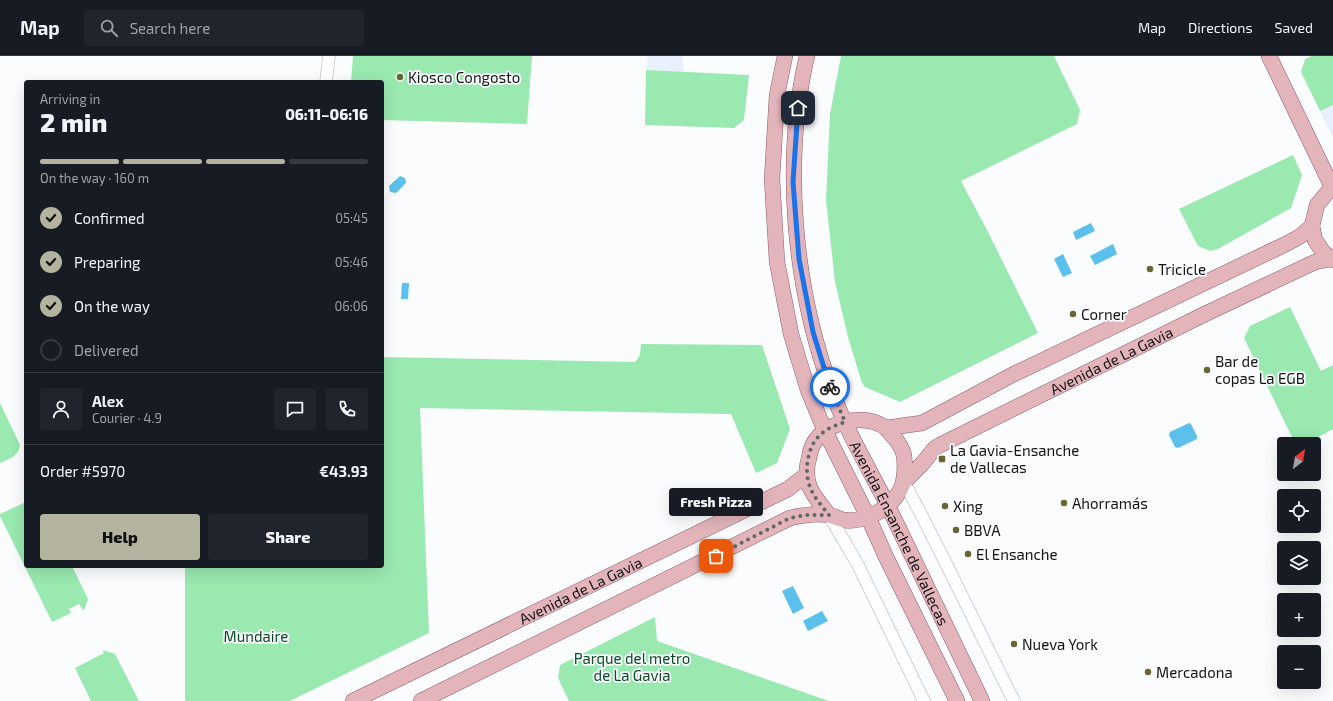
<!DOCTYPE html>
<html lang="en">
<head>
<meta charset="utf-8">
<style>
  :root { --surface:#171b24; --page:#20242c; --text:#f1f3f6; --muted:#9ea1a6; --line:#363941; --accent:#b4b39e }
  body { margin:0; font-family:"Exo 2",sans-serif; background:var(--page); color:var(--text); height:100vh; display:flex; flex-direction:column; font-size:15px; white-space:nowrap }
  * { box-sizing:border-box; margin:0 }
  p { font-size:13px; color:var(--muted) }
  .icon { flex:none; width:22px; height:22px; fill:none; stroke:currentColor; stroke-width:2; stroke-linecap:round; stroke-linejoin:round }
  .map { position:relative; flex:1; overflow:hidden }
  .details { position:absolute; left:24px; top:24px; width:360px; height:488px; display:flex; flex-direction:column; background:var(--surface); border-radius:4px; box-shadow:0 4px 16px #0002 }
  .details>* { flex:none }
  .needle { width:26px; rotate:31deg }
  .controls { position:absolute; left:1277px; top:381px; display:grid; gap:8px }
  .controls a { display:grid; place-items:center; width:44px; height:44px; border-radius:4px; background:var(--surface); box-shadow:0 4px 16px #0002; font-size:20px }
  .pin { position:absolute; display:grid; place-items:center; width:34px; height:34px; color:#fff; margin:-17px; border-radius:8px; box-shadow:0 2px 6px #0006 }
  .courier { position:absolute; display:grid; place-items:center; width:40px; height:40px; margin:-20px; border:3px solid #1a73e8; border-radius:50%; background:#fff; color:#222; box-shadow:0 1px 5px #0007 }
  .bubble { position:absolute; height:28px; border-radius:4px; background:var(--surface); box-shadow:0 4px 16px #0002; font-size:13px; font-weight:800; line-height:28px; text-align:center }
  .headline em { font-style:normal; font-weight:800 }
  .headline div { display:flex; flex-direction:column-reverse }
  .headline { display:flex; align-items:center; justify-content:space-between; height:68px; padding:0 16px }
  h1 { font-size:26px; font-weight:800; line-height:30px }
  .bar { display:grid; grid-template-columns:repeat(4,1fr); gap:6px 4px; align-content:center; height:48px; padding:0 16px }
  .bar i { height:5px; border-radius:3px; background:var(--line) }
  .bar .active { background:var(--accent) }
  .bar p { grid-column:span 4 }
  .line { display:flex; align-items:center; gap:10px; padding:0 16px; border-top:1px solid var(--line) }
  .line div { flex:1 }
  .round { display:grid; place-items:center; flex:none; width:42px; height:42px; border-radius:4px; background:var(--page) }
  ol { padding:0 16px; list-style:none }
  li { display:flex; align-items:center; gap:12px; height:44px }
  li p { margin-inline-start:auto }
  li .icon { padding:4px; border-radius:50%; background:var(--accent); color:#111; stroke-width:4 }
  li:last-child { color:var(--muted) }
  li i { width:22px; height:22px; border:2px solid var(--line); border-radius:50% }
  .button { display:flex; gap:8px; margin-top:auto; padding:8px 16px }
  .button a { flex:1; height:46px; border-radius:4px; background:var(--accent); color:#111; font-size:16px; font-weight:800; line-height:46px; text-align:center }
  .button a+a { background:var(--page); color:var(--text) }
  header { display:flex; align-items:center; gap:24px; box-sizing:border-box; height:56px; padding:0 20px; background:var(--surface); border-bottom:1px solid var(--line) }
  header strong { font-size:19px }
  nav { display:flex; gap:22px; margin-inline-start:auto; font-size:14px }
  .search { width:280px; height:36px; background:var(--page); display:flex; align-items:center; gap:10px; box-sizing:border-box; padding:0 14px; border-radius:4px; color:var(--muted); font-size:15px }
  .map>svg:first-child { display:block }
  .built { fill:#e9effc }
  .green { fill:#99e9b1 }
  .water { fill:#5cc0ec }
  .lines { fill:none; stroke-linecap:round; stroke-linejoin:round }
  .minor-casing { stroke:#aaadb2; stroke-width:13 }
  .major-casing { stroke:#8e5c64; stroke-width:16 }
  .minor { stroke:#fff; stroke-width:12 }
  .major { stroke:#e3b5bb; stroke-width:15 }
  .done { stroke:#646567; stroke-width:4; stroke-dasharray:0 7.2 }
  .route { stroke:#1a73e8; stroke-width:5 }
  .poi-dot { fill:#696532; stroke:#fafcfe; stroke-width:1.5 }
  .labels { text-anchor:middle; dominant-baseline:central; stroke-width:3.5; stroke-linejoin:round; paint-order:stroke }
  .poi-label { font-size:15px; fill:#131416; stroke:#fafcfe; text-anchor:start }
  .street-label { font-size:15px; fill:#131416; stroke:#fafcfe }
  .park-label { font-size:15px; fill:#0b4a27; stroke:#fafcfe }
</style>
</head>
<body>
<header>
<strong>Map</strong>
<div class="search"><svg class="icon" aria-label="search" viewBox="0 0 24 24"><circle cx="10" cy="10" r="6"/><path d="M15 15l6 6"/></svg>Search here</div>
<nav><a>Map</a><a>Directions</a><a>Saved</a></nav>
</header>
<div class="map">
<svg width="1333" height="645" viewBox="0 0 1333 645">
  <rect width="100%" height="100%" fill="#fafcfe"/>
  <path class="built" d="M648,0H682L684,16L646,14Z
    M1333,49V82L1320,55Z"/>
  <path class="green" d="M353,0H532L527,68L382,64V26H351Z
    M841,0H1054L1080,54L1077,68L961,125L989,178L1038,277L900,346L865,331L862,327L848,281L835,226L826,144L830,58Z
    M1312,0H1333V49L1320,55L1301,16L1305,3Z
    M646,14L749,19L744,64L734,72L645,69Z
    M1293,99L1302,119L1291,152L1218,193L1210,195L1198,190L1179,153Z
    M1290,251L1321,315L1333,309V373L1311,385L1292,381L1244,282L1250,270Z
    M641,288L762,289L790,373L777,407L756,417L731,358L420,352L429,577L290,645H186L185,643V510H382V301L635,306L640,299Z
    M0,347L20,389C19,400 9,403 0,407Z
    M26,446V510H72L88,543L84,555L79,548L69,553L71,557L52,566L0,460V458Z
    M655,561L657,585L829,645H569L558,622L560,609Z
    M103,594L115,598L139,645H91L75,612L104,597Z"/>
  <path class="water" d="M400,120L405,122L406,127L396,137L390,136L389,130Z
    M1091,167L1095,175L1076,184L1073,176Z
    M1113,188L1117,198L1095,209L1090,200Z
    M1063,198L1072,217L1063,221L1054,203Z
    M402,227H409L408,243H401Z
    M1189,367L1191,368L1197,380V383L1178,392L1175,391L1169,379L1170,376Z
    M793,530L804,552L793,558L782,535Z
    M822,555L828,565L808,575L803,565Z"/>
  <g class="lines">
    <defs>
      <path id="minor" d="M326,26L329,0
        M904,426C943,498 977,572 1014,645
        M829,459L858,509L924,645"/>
      <g id="major">
        <path d="M785,0L777,39L772,123L777,206L791,278L808,334L825,375L868,461L886,501L957,645"/>
        <path id="s1" d="M807,0C782,107 794,233 832,335C846,375 869,412 888,450C920,515 950,580 982,645"/>
        <path d="M1269,0L1333,133"/>
        <path d="M1333,132L1326,138L1317,149L1312,170L1315,184L1323,196L1333,204"/>
        <path d="M886,372L922,367L1012,319L1286,188L1299,181L1312,170"/>
        <path id="s2" d="M904,426L922,408L935,392L940,389L1205,258L1315,206L1331,203"/>
        <path id="s3" d="M353,645L788,433L806,419"/>
        <path d="M421,645L790,462C803,459 816,457 829,459C834,460 839,463 844,464C851,465 860,464 867,461C885,455 902,440 904,421C905,414 905,407 904,400C903,393 898,386 894,381C891,379 889,375 886,372C866,358 835,364 819,380C813,386 810,395 809,402C806,412 806,422 810,432C815,442 822,450 829,459"/>
      </g>
    </defs>
    <use href="#minor" class="minor-casing"/>
    <use href="#major" class="major-casing"/>
    <use href="#minor" class="minor"/>
    <use href="#major" class="major"/>
  </g>
  <g class="lines">
    <path class="done" d="M716,500L790,462L806,459H829C822,450 814,442 810,431C804,416 807,393 818,381C825,373 836,369 845,366L830,331"/>
    <path class="route" d="M798,52L793,126L799,203L813,276L830,331"/>
  </g>
  <g class="poi-dot">
    <circle cx="400" cy="21" r="4"/>
    <circle cx="1150" cy="213" r="4"/>
    <circle cx="1073" cy="258" r="4"/>
    <circle cx="1207" cy="314" r="4"/>
    <rect x="938" y="399" width="8" height="8" rx="2"/>
    <circle cx="1064" cy="447" r="4"/>
    <circle cx="945" cy="450" r="4"/>
    <circle cx="956" cy="474" r="4"/>
    <circle cx="968" cy="498" r="4"/>
    <circle cx="1014" cy="588" r="4"/>
    <circle cx="1148" cy="616" r="4"/>
  </g>
  <g class="labels">
    <g class="poi-label">
      <text x="408" y="21">Kiosco Congosto</text>
      <text x="1158" y="213">Tricicle</text>
      <text x="1081" y="258">Corner</text>
      <text x="1215" y="305">Bar de<tspan x="1215" dy="17">copas La EGB</tspan></text>
      <text x="950" y="394">La Gavia-Ensanche<tspan x="950" dy="17">de Vallecas</tspan></text>
      <text x="1072" y="447">Ahorramás</text>
      <text x="953" y="450">Xing</text>
      <text x="964" y="474">BBVA</text>
      <text x="976" y="498">El Ensanche</text>
      <text x="1022" y="588">Nueva York</text>
      <text x="1156" y="616">Mercadona</text>
    </g>
    <g class="street-label">
      <text stroke="none"><textPath href="#s2" startOffset="243">Avenida de La Gavia</textPath></text>
      <text stroke="none"><textPath href="#s1" startOffset="498">Avenida Ensanche de Vallecas</textPath></text>
      <text stroke="none"><textPath href="#s3" startOffset="253">Avenida de La Gavia</textPath></text>
    </g>
    <g class="park-label">
      <text x="256" y="580">Mundaire</text>
      <text x="632" y="602">Parque del metro<tspan x="632" dy="17">de La Gavia</tspan></text>
    </g>
  </g>
</svg>
<div class="controls">
<a><svg class="needle" viewBox="-14 -14 28 28"><path d="M0-13l5 13h-10z" fill="#e53935"/><path d="M0 13l5-13h-10z" fill="#9ea1a6"/></svg></a>
<a><svg class="icon" aria-label="locate" viewBox="0 0 24 24"><circle cx="12" cy="12" r="6"/><path d="M12 2v4M12 18v4M2 12h4M18 12h4"/></svg></a>
<a><svg class="icon" aria-label="layers" viewBox="0 0 24 24"><path d="M12 4l9 5-9 5-9-5zM3 14l9 5 9-5"/></svg></a>
<a>+</a>
<a>−</a>
</div>
<div class="pin" style="left:716px;top:500px;background:#ea580c"><svg class="icon" aria-label="bag" viewBox="0 0 24 24"><path d="M5 8h14l-1 12H6zM9 8a3 3 0 0 1 6 0"/></svg></div>
<div class="pin" style="left:798px;top:52px;background:#1f2937"><svg class="icon" aria-label="home" viewBox="0 0 24 24"><path d="M3 11l9-7 9 7M6 9v11h12V9"/></svg></div>
<div class="courier" style="left:830px;top:331px"><svg class="icon" aria-label="bike" viewBox="0 0 24 24"><circle cx="6" cy="16" r="4"/><circle cx="18" cy="16" r="4"/><path d="M6 16l4-8h5l3 8M10 8l3 8H6M13 5h3"/></svg></div>
<div class="bubble" style="left:669px;top:432px;width:94px">Fresh Pizza</div>
<section class="details">
<div class="headline"><div><h1>2 min</h1><p>Arriving in</p></div><em>06:11–06:16</em></div>
<div class="bar"><i class="active"></i><i class="active"></i><i class="active"></i><i></i><p>On the way · 160 m</p></div>
<ol>
<li><svg class="icon" aria-label="check" viewBox="0 0 24 24"><path d="M5 12l5 5 9-10"/></svg>Confirmed<p>05:45</p></li>
<li><svg class="icon" aria-label="check" viewBox="0 0 24 24"><path d="M5 12l5 5 9-10"/></svg>Preparing<p>05:46</p></li>
<li><svg class="icon" aria-label="check" viewBox="0 0 24 24"><path d="M5 12l5 5 9-10"/></svg>On the way<p>06:06</p></li>
<li><i></i>Delivered</li>
</ol>
<div class="line" style="height:72px"><a class="round"><svg class="icon" aria-label="person" viewBox="0 0 24 24"><circle cx="12" cy="8" r="4"/><path d="M4 21q1-7 8-7t8 7"/></svg></a><div><b>Alex</b><p>Courier · 4.9</p></div><a class="round"><svg class="icon" aria-label="chat" viewBox="0 0 24 24"><path d="M4 5h16v11H9l-5 4z"/></svg></a><a class="round"><svg class="icon" aria-label="phone" viewBox="0 0 24 24"><path d="M5 4h4l2 5-3 2q2 4 5 5l2-3 5 2v4C11 20 4 13 5 4z"/></svg></a></div>
<div class="line" style="height:52px"><div>Order #5970</div><b>€43.93</b></div>
<div class="button"><a>Help</a><a>Share</a></div>
</section>
</div>
</body>
</html>
